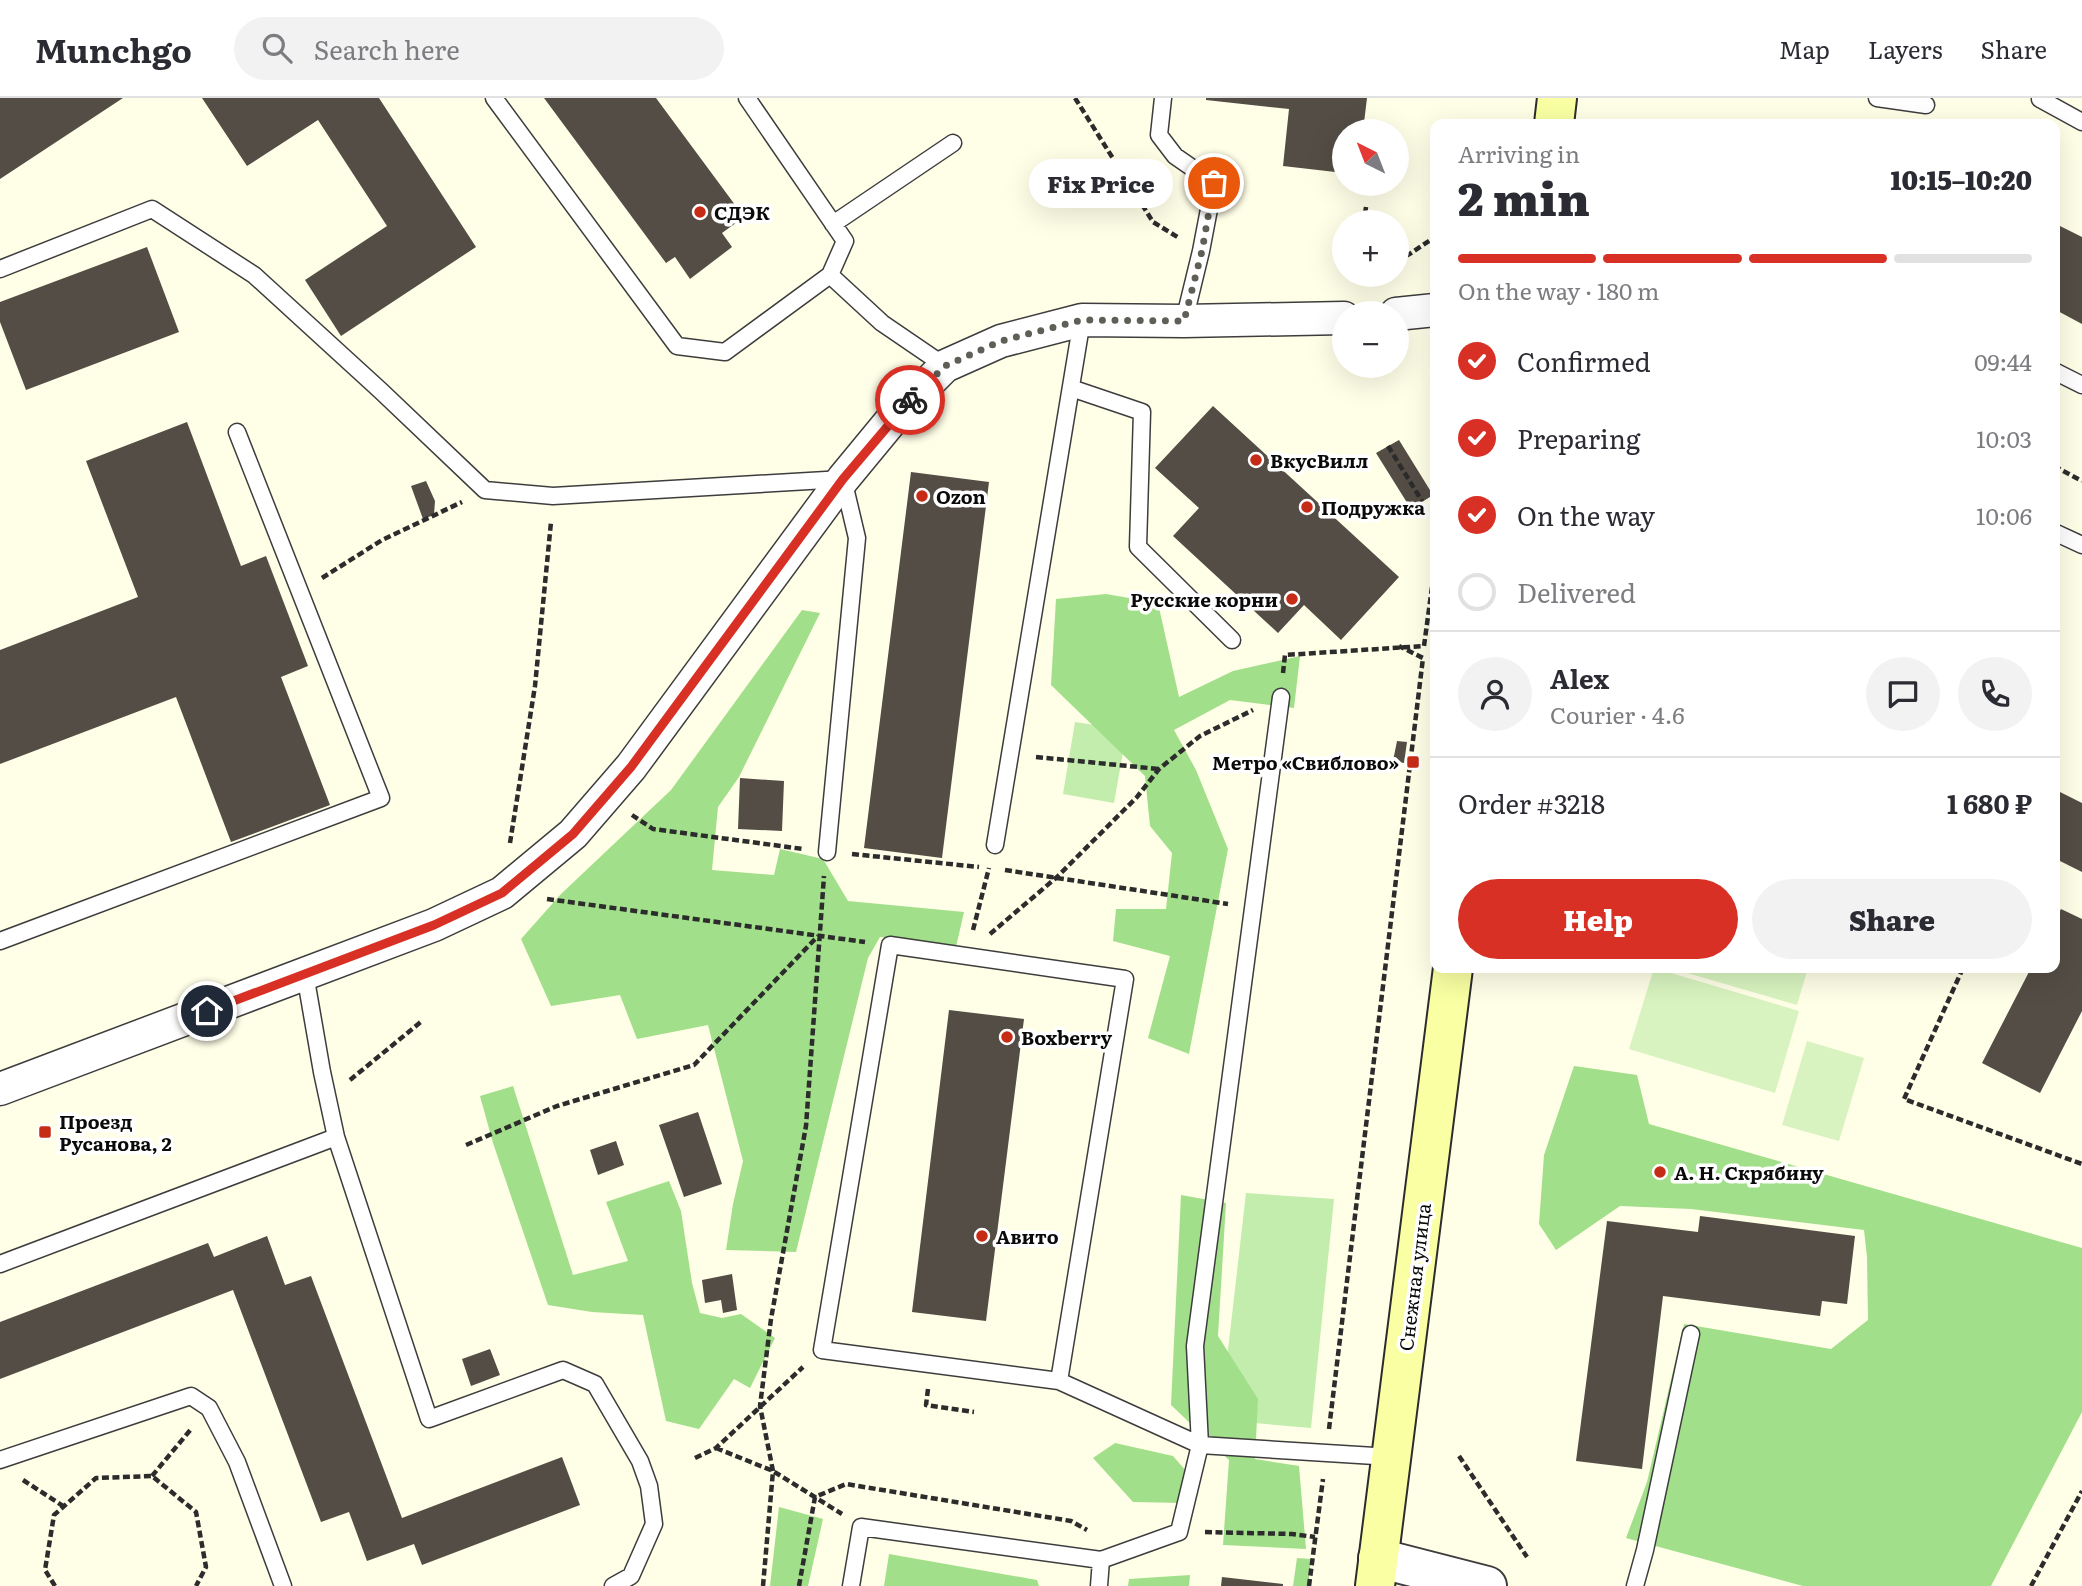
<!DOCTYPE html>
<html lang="en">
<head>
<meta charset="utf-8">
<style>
  :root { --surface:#fff; --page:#f2f2f3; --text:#2b2b33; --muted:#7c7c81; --line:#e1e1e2; --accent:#d93025 }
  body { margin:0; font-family:Literata,serif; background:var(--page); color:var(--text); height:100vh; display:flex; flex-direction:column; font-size:26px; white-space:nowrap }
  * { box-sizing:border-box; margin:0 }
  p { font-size:23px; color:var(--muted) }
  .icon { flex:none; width:38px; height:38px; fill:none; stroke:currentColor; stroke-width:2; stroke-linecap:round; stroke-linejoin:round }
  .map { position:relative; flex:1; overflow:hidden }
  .panel { position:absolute; left:1430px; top:21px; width:630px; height:854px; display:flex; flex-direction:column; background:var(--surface); border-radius:14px; box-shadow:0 7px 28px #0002 }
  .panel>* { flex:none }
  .needle { width:46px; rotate:318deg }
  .tools { position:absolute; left:1332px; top:21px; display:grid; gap:14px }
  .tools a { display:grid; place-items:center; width:77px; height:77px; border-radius:50%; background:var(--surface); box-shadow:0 7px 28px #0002; font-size:35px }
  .pin { position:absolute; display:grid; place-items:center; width:60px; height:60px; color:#fff; margin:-30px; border:4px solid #fff; border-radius:50%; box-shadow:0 2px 7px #0007 }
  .courier { position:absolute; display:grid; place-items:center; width:70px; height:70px; margin:-35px; border:5px solid #d93025; border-radius:50%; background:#fff; color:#222; box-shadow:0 2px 9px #0007 }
  .bubble { position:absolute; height:49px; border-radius:24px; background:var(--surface); box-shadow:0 7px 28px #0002; font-size:23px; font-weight:800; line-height:49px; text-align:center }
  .head em { font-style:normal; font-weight:800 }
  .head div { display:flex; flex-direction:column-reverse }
  .head { display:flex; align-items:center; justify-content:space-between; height:119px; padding:0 28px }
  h1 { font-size:46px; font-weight:800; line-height:52px }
  .bar { display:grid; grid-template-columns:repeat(4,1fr); gap:10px 7px; align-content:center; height:84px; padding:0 28px }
  .bar i { height:9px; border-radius:5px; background:var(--line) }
  .bar .active { background:var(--accent) }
  .bar p { grid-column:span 4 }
  .line { display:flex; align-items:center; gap:18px; padding:0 28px; border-top:2px solid var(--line) }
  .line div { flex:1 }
  .round { display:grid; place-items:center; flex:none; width:74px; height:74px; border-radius:37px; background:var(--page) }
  ol { padding:0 28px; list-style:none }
  li { display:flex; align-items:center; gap:21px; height:77px }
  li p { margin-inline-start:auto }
  li .icon { padding:7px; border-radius:50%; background:var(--accent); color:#fff; stroke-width:4 }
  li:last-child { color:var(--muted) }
  li i { width:38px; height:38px; border:4px solid var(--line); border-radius:50% }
  .action { display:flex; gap:14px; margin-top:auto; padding:14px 28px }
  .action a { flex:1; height:80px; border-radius:42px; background:var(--accent); color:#fff; font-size:28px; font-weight:800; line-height:80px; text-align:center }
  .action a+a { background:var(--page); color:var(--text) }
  header { display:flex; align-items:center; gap:42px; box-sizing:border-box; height:98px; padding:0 35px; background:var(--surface); border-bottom:2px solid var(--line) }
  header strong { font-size:33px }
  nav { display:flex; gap:38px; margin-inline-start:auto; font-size:24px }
  .search { width:490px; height:63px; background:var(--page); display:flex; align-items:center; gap:18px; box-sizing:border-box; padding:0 24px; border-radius:38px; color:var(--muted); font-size:26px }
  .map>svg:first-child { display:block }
  .green { fill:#c3edad }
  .forest { fill:#a2df8a }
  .pitch { fill:#d8f3bf }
  .building { fill:#534d45 }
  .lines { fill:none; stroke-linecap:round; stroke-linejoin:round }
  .service-casing { stroke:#3d3d3d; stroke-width:19 }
  .minor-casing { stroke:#3d3d3d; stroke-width:35 }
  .tertiary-casing { stroke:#3d3d3d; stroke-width:42 }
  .secondary-casing { stroke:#2c2c2c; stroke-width:42 }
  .path { stroke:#2c2c2c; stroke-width:4.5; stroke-dasharray:7 3.5; stroke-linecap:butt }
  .service { stroke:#fff; stroke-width:16 }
  .minor { stroke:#fff; stroke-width:32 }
  .tertiary { stroke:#fff; stroke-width:38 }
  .secondary { stroke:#f9ffa2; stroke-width:38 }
  .done { stroke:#605f57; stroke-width:7; stroke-dasharray:0 12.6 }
  .route { stroke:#d93025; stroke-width:9 }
  .poi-dot { fill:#c62b15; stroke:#fff; stroke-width:2.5 }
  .labels { text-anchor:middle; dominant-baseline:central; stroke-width:7; stroke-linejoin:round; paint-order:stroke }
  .poi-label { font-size:19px; font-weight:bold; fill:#0a0a0a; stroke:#fff; text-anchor:start }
  .street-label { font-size:19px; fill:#0a0a0a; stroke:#fff }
</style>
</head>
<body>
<header>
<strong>Munchgo</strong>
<div class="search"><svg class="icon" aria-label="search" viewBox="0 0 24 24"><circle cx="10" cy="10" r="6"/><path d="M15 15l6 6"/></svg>Search here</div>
<nav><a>Map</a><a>Layers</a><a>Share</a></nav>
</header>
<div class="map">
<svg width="2082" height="1488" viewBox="0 0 2082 1488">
  <rect width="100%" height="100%" fill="#fffee7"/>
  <path class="green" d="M1075,624L1127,632L1114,705L1063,696Z
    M1246,1095L1334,1101L1311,1330L1220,1322Z"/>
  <path class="forest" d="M1106,496L1158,505L1179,599L1233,573L1300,558L1294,610L1230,602L1174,632L1196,672L1228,751L1189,956L1148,940L1170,858L1113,843L1116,811H1166L1172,755L1150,728L1145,678L1051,587L1056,501Z
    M802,512L820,515L739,679L718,709L712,772L774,777L780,751L823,761L848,803L964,814L956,849L880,839L868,860L796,1154L726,1152L733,1106L743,1063L708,927L637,941L620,897L551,908L521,841L561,796L671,692Z
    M1574,968L1637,977L1649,1026L2082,1150V1314L1991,1488H1803L1626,1440L1647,1384L1684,1226L1831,1251L1868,1222L1867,1159L1864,1132L1691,1111L1620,1108L1556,1152L1539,1126L1544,1057Z
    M513,988L573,1177L628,1163L606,1104L669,1083L681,1113L692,1185L700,1215L722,1220L741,1216L775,1240L750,1290L734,1281L699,1331L666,1323L643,1217L592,1214L548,1207L493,1045L480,998Z
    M1181,1097L1226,1105L1218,1238L1258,1301L1255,1361L1299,1368L1306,1451L1223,1447L1229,1362L1171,1307Z
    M1115,1345L1173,1358L1187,1374L1183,1405L1133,1404L1093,1360Z
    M779,1409L823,1421L808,1488H770Z
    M889,1456L1037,1482L1039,1488H884Z
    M1297,1460L1311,1461L1308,1488H1293Z
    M1190,1477L1189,1488H1128L1129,1481Z"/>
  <path class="pitch" d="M1654,870L1799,913L1775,995L1629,951Z
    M1670,870H1808L1797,907Z
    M1807,943L1864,960L1839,1043L1782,1027Z"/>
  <path class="building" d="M0,0H123L0,81Z
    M202,0H379L476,149L341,238L305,182L387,128L318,22L247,68Z
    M544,0H656L744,119L722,135L732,149L690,181L675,159L666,165Z
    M1206,0H1367L1363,33H1344V75L1283,68L1289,11L1206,2Z
    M2054,125L2082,139V226L2054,211Z
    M147,149L179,234L26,292L0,224V204Z
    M1213,308L1399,479L1341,542L1304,507L1278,535L1173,438L1199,410L1155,370Z
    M187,324L241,468L266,458L308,568L281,579L330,707L231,744L176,599L0,666V552L138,499L86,363Z
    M1399,342L1433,397L1411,411L1376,355Z
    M911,374L989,384L942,760L864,750Z
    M426,383L435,403L434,417L423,421L411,388Z
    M1397,643L1407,644L1404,665L1393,663Z
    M740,680L784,683L782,733L738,731Z
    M2054,691L2082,705V774L2054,760Z
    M2061,811L2082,821V913L2040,995L1982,965L2031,870H2054V824Z
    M949,912L1024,921L986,1223L912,1214Z
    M698,1014L722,1086L684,1099L659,1027Z
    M616,1043L624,1067L598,1077L590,1052Z
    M1700,1118L1855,1138L1847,1206L1822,1203L1820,1218L1663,1198L1642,1371L1576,1363L1607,1123L1698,1134Z
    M267,1138L285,1187L311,1178L402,1420L562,1359L580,1407L422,1467L414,1446L367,1463L349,1414L321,1424L233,1192L0,1281V1224L208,1145L214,1159Z
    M732,1176L737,1212L723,1215L721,1202L705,1205L702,1182Z
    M490,1251L500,1277L471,1288L462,1261Z
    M1222,1479L1283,1486V1488H1221Z"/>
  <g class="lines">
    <defs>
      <path id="service" d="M494,0L677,248L725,254L830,177L845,143L747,0
        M1163,0L1159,37L1175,58L1214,85L1201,153L1184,223
        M1877,0L1926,7
        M2040,1L2082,24
        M833,126L953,45
        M0,171L152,111L254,177L381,293L485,392L553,398L843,381L857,440L827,754
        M830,177L882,225L945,268
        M2054,273L2082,287
        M1071,290L1142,314L1138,449L1232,542
        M2054,434L2082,447
        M995,747L1082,222
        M0,843L381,700L237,334
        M305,876L322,974L336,1039L429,1321L563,1272L595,1286L640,1363L649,1388L654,1426L631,1478L613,1488
        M0,1166L336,1039
        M1059,1283L1125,881L890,847L822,1252L1059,1283L1200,1347L1195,1248L1281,599
        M0,1362L191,1298L209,1310L237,1364L283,1488
        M851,1488L861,1429L1101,1462
        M1099,1488L1101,1462L1179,1434L1200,1347L1391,1359
        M1635,1488L1645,1452L1691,1236"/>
      <path id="minor" d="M1396,216L1435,212
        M0,991L434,827L502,795L573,736L631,669L843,381L895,318L945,268L1001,243L1082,222L1184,223L1344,220"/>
      <path id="tertiary" d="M1378,1460L1487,1488"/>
      <path id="secondary" d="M1554,26L1557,0
        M1375,1488L1453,870"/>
    </defs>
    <use href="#service" class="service-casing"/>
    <use href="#minor" class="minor-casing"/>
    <use href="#tertiary" class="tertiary-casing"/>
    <use href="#secondary" class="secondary-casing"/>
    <path class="path" d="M1075,0L1153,124L1179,140
      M1364,124L1366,109
      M1396,162L1408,157L1435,139
      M1388,348L1422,403
      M2054,368L2082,383
      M322,480L382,442L462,404
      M1283,575L1285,557L1424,548L1435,467
      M1036,659L1159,671
      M632,717L653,731L803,751
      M510,745L535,588L551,424
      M852,756L979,769
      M1005,772L1228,806
      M547,801L865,844
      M973,832L989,770
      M990,836L1057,779L1137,699L1159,671L1200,638L1253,612
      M1963,870L1904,1001L2082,1066
      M350,982L422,923
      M466,1047L557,1008L694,967L818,838
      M928,1291L926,1307L974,1314
      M1329,1331L1423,560L1399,548
      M716,1350L773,1373L842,1416
      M1459,1358L1527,1459
      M695,1360L716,1350L803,1269
      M152,1378L192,1330
      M23,1382L63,1408
      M1205,1434L1292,1436L1315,1439
      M55,1488L45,1472L54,1417L96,1380L152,1378L196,1414L206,1469L196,1488
      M763,1488L773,1373L760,1308L771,1221L806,1028L824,778
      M799,1488L815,1399L846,1386L1071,1423L1087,1432
      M1309,1488L1323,1381
      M2031,1488L2082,1393"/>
    <use href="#service" class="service"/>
    <use href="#minor" class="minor"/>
    <use href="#tertiary" class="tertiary"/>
    <use href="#secondary" class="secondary"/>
  </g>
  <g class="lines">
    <path class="done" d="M910,302L945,268L1001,243L1082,222L1184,223L1202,153L1214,85"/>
    <path class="route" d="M207,913L434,827L502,795L573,736L631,669L843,381L910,302"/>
  </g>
  <g class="poi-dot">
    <circle cx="700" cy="114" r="7"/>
    <circle cx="1256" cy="362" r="7"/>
    <circle cx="922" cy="398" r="7"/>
    <circle cx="1307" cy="409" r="7"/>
    <circle cx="1292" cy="501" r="7"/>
    <rect x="1406" y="657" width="14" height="14" rx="3.5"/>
    <circle cx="1007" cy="939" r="7"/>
    <rect x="38" y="1027" width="14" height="14" rx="3.5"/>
    <circle cx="1660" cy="1074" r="7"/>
    <circle cx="982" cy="1138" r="7"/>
  </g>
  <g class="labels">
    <g class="poi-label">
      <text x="714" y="114">СДЭК</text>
      <text x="1270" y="362">ВкусВилл</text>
      <text x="936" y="398">Ozon</text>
      <text x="1321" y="409">Подружка</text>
      <text x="1278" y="501" text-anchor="end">Русские корни</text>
      <text x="1399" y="664" text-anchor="end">Метро «Свиблово»</text>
      <text x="1021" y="939">Boxberry</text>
      <text x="59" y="1023">Проезд<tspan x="59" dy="22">Русанова, 2</tspan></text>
      <text x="1674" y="1074">А. Н. Скрябину</text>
      <text x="996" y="1138">Авито</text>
    </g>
    <g class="street-label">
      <text transform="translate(1414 1179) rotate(-83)">Снежная улица</text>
    </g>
  </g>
</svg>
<div class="tools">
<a><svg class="needle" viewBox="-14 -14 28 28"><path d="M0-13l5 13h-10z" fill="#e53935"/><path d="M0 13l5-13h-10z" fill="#7c7c81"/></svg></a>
<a>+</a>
<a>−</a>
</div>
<div class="pin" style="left:1214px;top:85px;background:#ea580c"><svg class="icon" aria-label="bag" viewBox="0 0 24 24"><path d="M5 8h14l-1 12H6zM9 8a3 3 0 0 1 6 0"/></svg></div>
<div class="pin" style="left:207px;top:913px;background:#1f2937"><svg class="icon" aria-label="home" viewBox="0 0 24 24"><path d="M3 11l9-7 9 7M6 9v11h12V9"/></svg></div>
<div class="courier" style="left:910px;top:302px"><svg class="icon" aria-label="bike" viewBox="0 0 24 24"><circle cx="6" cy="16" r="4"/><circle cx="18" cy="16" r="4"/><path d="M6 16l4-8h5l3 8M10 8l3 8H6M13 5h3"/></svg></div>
<div class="bubble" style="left:1029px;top:61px;width:144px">Fix Price</div>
<section class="panel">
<div class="head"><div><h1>2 min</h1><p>Arriving in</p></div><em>10:15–10:20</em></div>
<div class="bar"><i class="active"></i><i class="active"></i><i class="active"></i><i></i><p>On the way · 180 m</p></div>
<ol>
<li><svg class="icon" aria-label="check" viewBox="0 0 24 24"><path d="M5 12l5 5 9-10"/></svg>Confirmed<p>09:44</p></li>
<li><svg class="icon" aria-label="check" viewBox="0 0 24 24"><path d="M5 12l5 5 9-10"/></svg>Preparing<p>10:03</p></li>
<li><svg class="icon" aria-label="check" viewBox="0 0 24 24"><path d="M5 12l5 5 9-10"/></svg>On the way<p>10:06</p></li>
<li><i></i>Delivered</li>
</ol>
<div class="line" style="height:126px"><a class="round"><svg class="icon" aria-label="person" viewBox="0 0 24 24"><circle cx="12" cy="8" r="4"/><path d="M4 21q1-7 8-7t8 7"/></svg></a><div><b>Alex</b><p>Courier · 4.6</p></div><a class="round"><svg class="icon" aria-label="chat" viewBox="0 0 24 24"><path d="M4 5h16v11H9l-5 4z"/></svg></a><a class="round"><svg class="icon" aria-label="phone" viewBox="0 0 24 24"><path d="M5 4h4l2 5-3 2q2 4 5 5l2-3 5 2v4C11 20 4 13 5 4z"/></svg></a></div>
<div class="line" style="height:91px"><div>Order #3218</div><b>1 680 ₽</b></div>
<div class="action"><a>Help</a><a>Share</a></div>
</section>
</div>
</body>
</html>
